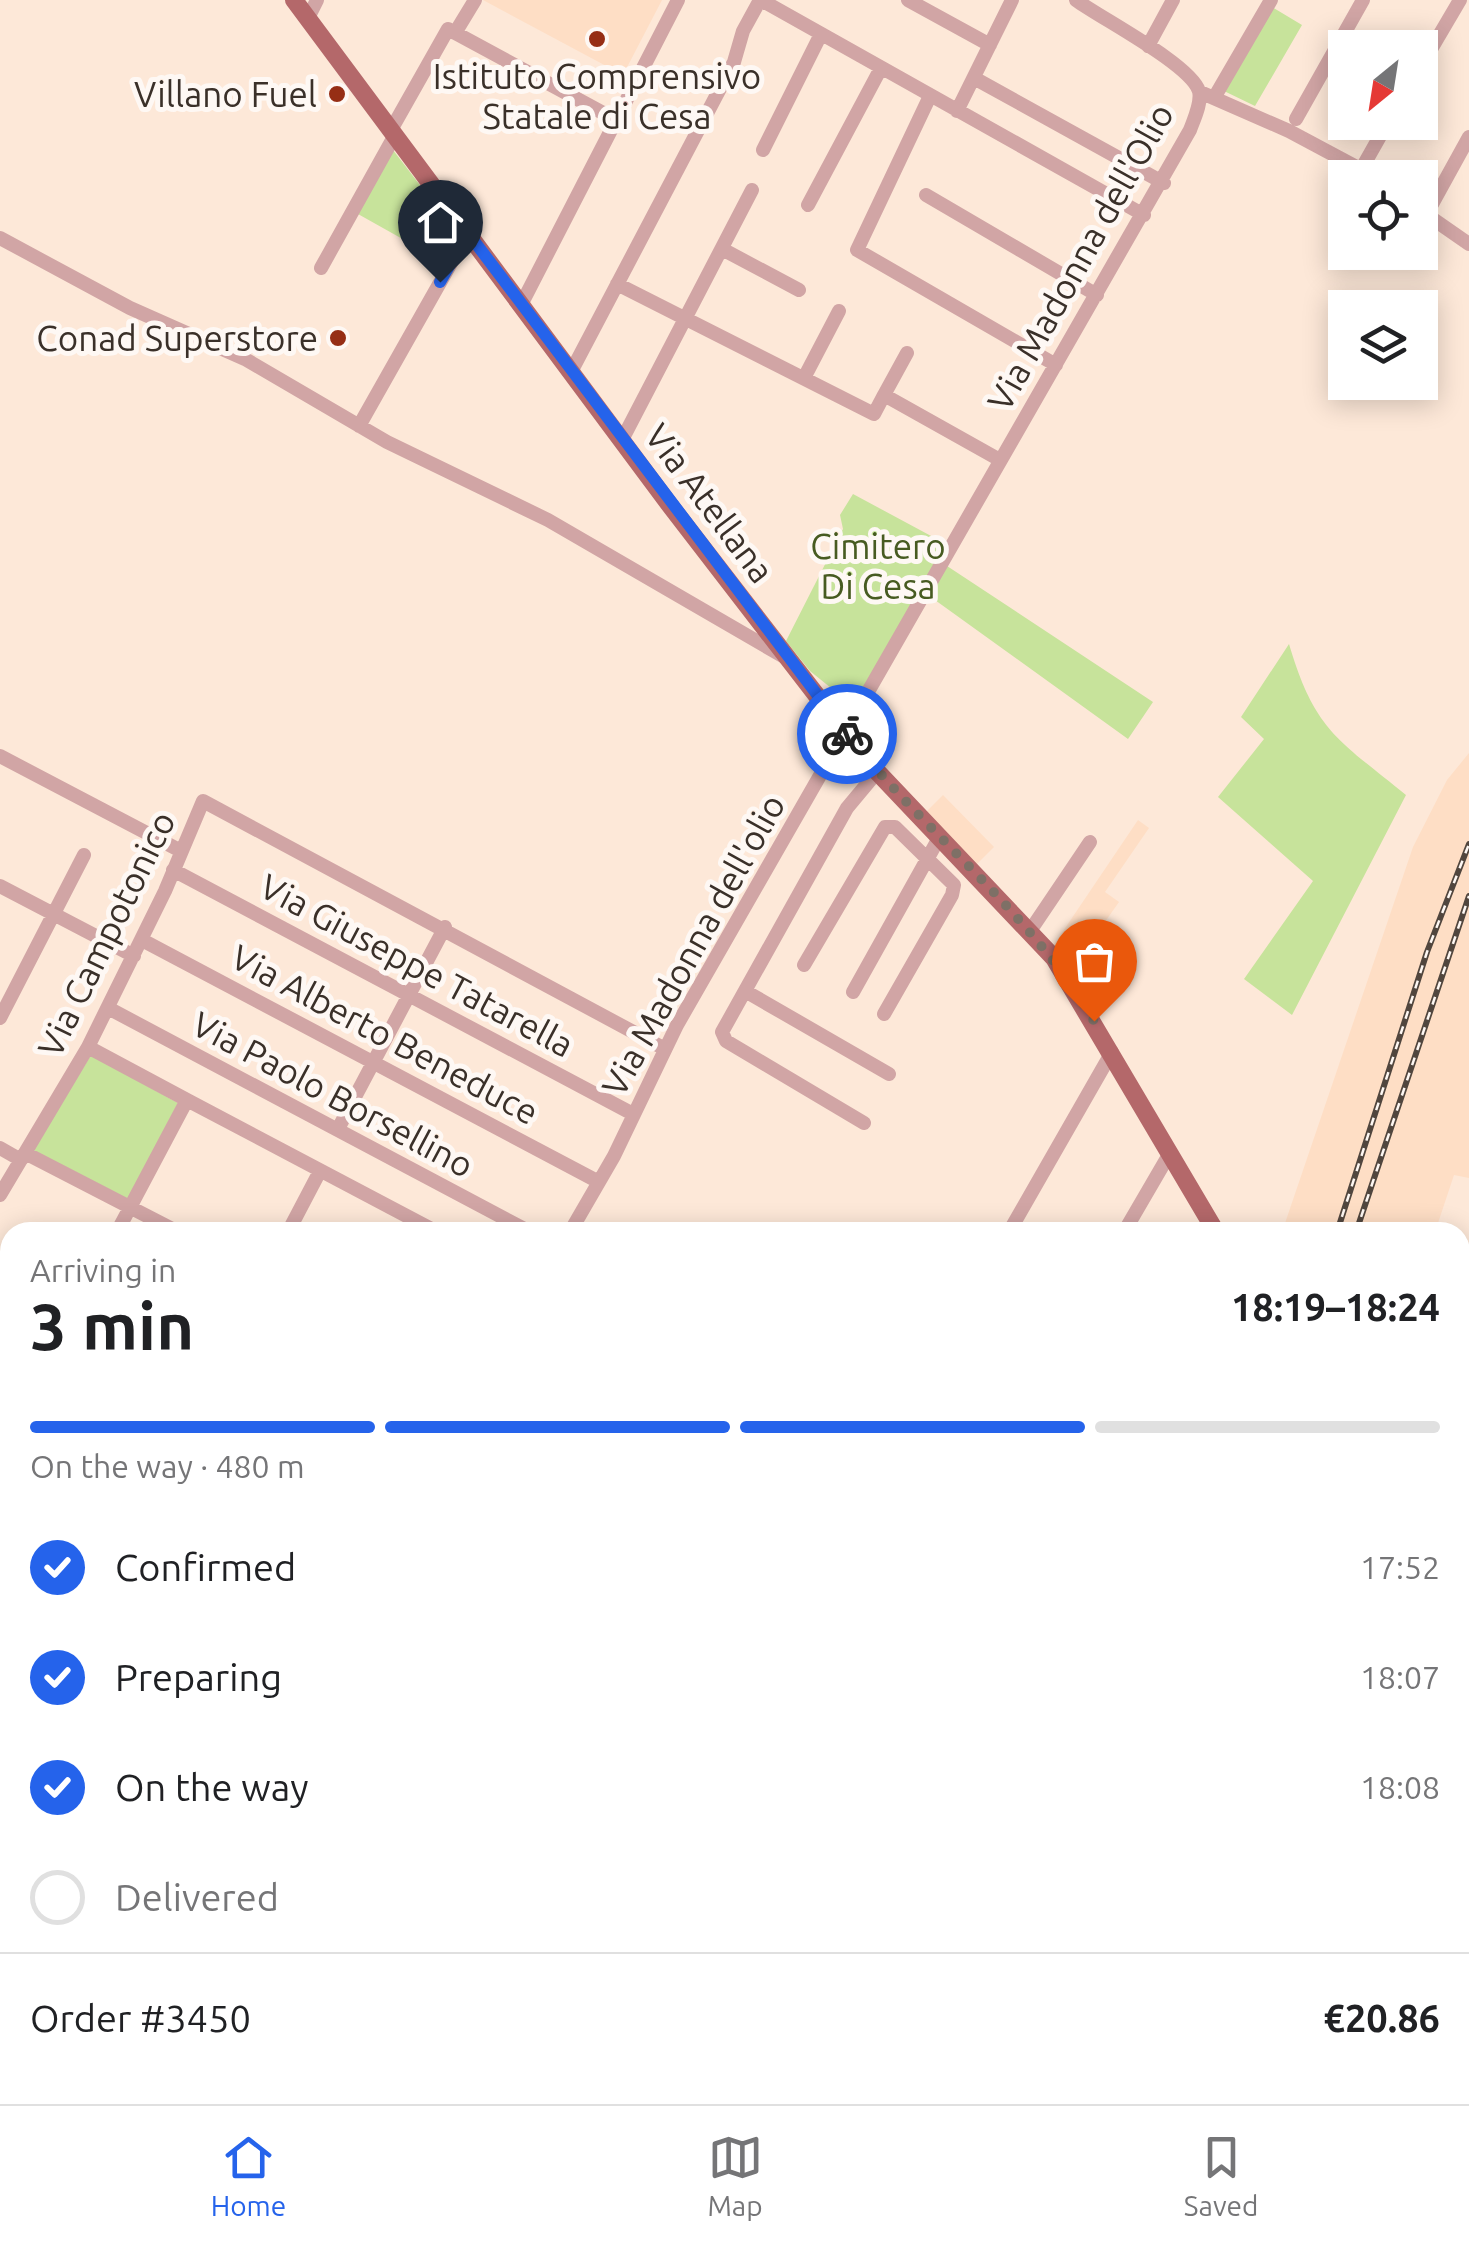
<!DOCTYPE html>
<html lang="en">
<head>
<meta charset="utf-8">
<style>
  :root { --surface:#fff; --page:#f2f2f2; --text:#202124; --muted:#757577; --line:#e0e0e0; --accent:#2563eb }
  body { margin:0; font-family:Ubuntu,sans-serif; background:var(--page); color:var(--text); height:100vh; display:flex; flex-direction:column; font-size:38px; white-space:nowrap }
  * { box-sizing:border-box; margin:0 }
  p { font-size:32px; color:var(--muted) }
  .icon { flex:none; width:55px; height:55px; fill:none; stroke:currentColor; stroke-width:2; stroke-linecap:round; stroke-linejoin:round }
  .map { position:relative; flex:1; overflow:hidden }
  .sheet { position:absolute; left:0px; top:1222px; width:1470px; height:882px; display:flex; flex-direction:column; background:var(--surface); border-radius:30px 30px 0 0; box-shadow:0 5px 25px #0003 }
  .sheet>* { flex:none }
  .needle { width:65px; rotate:210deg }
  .buttons { position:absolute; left:1328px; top:30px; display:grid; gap:20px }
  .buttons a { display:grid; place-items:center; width:110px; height:110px; border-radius:0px; background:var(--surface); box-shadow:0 5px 25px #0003; font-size:50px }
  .pin { position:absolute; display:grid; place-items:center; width:85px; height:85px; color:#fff; margin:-102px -42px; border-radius:50% 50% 50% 0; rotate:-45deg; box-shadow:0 0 10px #0007 }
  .pin .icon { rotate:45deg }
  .courier { position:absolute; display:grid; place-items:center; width:100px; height:100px; margin:-50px; border:8px solid #2563eb; border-radius:50%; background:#fff; color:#222; box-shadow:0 2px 12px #0007 }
  .overview em { font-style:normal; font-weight:700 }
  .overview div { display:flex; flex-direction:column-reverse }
  .overview { display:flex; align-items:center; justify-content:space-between; height:170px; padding:0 30px }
  h1 { font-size:65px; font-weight:700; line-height:75px }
  .bar { display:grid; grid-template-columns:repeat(4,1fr); gap:15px 10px; align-content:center; height:120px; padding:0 30px }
  .bar i { height:12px; border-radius:8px; background:var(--line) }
  .bar .current { background:var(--accent) }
  .bar p { grid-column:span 4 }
  .line { display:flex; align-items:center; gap:25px; padding:0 30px; border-top:2px solid var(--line) }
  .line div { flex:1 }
  ol { padding:0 30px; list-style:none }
  li { display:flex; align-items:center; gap:30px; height:110px }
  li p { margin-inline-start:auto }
  li .icon { padding:10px; border-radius:50%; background:var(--accent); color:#fff; stroke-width:4 }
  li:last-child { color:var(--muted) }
  li i { width:55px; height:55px; border:5px solid var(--line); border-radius:50% }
  .tab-bar { display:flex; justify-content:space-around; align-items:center; height:140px; border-top:2px solid var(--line); background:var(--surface); font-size:28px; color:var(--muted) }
  .tab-bar a { display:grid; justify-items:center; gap:5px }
  .tab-bar .current { color:var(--accent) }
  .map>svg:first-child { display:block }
  .built { fill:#fedec5 }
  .green { fill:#c7e39b }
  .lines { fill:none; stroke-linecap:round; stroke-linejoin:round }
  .minor { stroke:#d1a5a5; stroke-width:14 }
  .major { stroke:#b4686a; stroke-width:18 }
  .rail-casing { stroke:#51463e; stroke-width:6 }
  .rail { stroke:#fef8f4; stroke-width:2.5; stroke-dasharray:8; stroke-linecap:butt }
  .done { stroke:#7e7066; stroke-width:10; stroke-dasharray:0 18 }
  .route { stroke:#2563eb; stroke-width:12 }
  .poi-dot { fill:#962e15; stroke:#fef8f4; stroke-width:4 }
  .labels { text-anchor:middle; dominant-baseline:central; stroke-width:10; stroke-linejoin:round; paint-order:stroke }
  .poi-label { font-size:35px; fill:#3a3029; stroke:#fef8f4; text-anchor:end }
  .street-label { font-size:35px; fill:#3a3029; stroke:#fef8f4 }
  .park-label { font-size:35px; fill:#475b21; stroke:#fef8f4 }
</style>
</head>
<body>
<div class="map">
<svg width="1469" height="2104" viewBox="0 0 1469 2104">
  <rect width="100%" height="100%" fill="#fde8d8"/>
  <path class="built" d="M483,0H662L623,75Z
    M1469,753V1178L1454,1175L1435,1232H1282L1413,847L1447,780Z
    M943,795L994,847L973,868L922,816Z
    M1138,820L1149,828L1105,892L1119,902L1069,973L1051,949Z
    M1469,1332V1499L1460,1500V1360Z
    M282,2095H356L351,2104H298Z"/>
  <path class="green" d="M1272,7L1302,25L1255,106L1224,91Z
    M393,150L436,206L415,246L358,214Z
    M853,494L946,544L857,709L810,671L786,641L843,529L840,515Z
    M944,564L1153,702L1128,739L928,595Z
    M1289,644C1315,732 1339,740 1406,795L1292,1015L1244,979L1313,881L1218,797L1264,739L1241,717Z
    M91,1055L178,1103L128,1199L33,1150Z
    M1469,1356V1413L1467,1420L1460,1418V1385Z
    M966,2095H1020L1015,2104H961Z"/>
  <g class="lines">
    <path class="minor" d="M761,0L1144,215
      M908,0L990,45
      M308,18L317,0
      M455,33L475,0
      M1148,46L1173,0
      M1420,68L1460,0
      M974,78L1164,183
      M1200,92L1289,131L1377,178
      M930,96L857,250L1056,365
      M1214,98L1271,0
      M957,111L1012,0
      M1296,119L1363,0
      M391,130L448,29L616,120
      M763,150L821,34
      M1362,168L1388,122
      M926,195L1097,295
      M808,205L881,68
      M1420,210L1469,244
      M1426,215L1469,137
      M0,238L130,308L245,359L387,442L548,520L786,658
      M722,249L799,290
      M321,268L395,135
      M617,284L874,414L884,395L1000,460
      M521,305L678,0
      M571,372L734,62L743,31L760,0
      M804,378L839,311
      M884,395L907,353
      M359,426L468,233
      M622,440L752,190
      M0,756L181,851
      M173,870L633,1114
      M0,886L134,956
      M1030,931L1090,842
      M142,940L599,1182
      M804,965L885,827H895L954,885L952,895L884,1014
      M745,991L889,1074
      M853,992L939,838
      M108,1008L530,1232
      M0,1018L84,855
      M88,1047L187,1100L117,1232
      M187,1100L437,1232
      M864,1123L726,1041L722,1032L847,808L877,772
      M338,1129L445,927
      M0,1148L21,1160
      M25,1153L178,1232
      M0,1195L88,1047L165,891L203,801L665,1049
      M288,1232L320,1171
      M570,1232L614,1156L677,1025L1190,130C1194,119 1202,103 1199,91C1190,64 1102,19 1076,0
      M1009,1232L1112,1052
      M1124,1232L1170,1153
      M0,1296L10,1301
      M0,1391L10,1397
      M0,1453L10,1434
      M0,1489L10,1495
      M0,1542L10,1547
      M0,1632L10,1638
      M0,1717L10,1723
      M0,1804L10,1809
      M1460,1854L1469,1860
      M0,1893L10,1898
      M0,1940L10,1946
      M842,2095L856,2104
      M1146,2095L1159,2104
      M1423,2095L1434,2104
      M62,2104L67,2095
      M693,2104L697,2095
      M782,2104L787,2095
      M819,2104L824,2095
      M957,2104L962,2095"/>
    <path class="major" d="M294,0L672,508L868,762L1054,958L1216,1232
      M1460,1609L1469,1614
      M1460,1796L1469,1784
      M1323,2104L1326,2095"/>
    <defs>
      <path id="rail" d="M1337,1232L1427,952L1469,844
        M1356,1232L1469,896
        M1064,2104L1068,2095
        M1089,2104L1092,2095"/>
    </defs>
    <use href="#rail" class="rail-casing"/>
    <use href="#rail" class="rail"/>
  </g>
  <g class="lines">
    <path class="done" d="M847,734C925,833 1030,911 1094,1021"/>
    <path class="route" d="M440,282L468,233L847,734"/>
  </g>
  <g class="poi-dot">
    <circle cx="597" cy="39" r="10"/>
    <circle cx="337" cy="94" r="10"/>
    <circle cx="338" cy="338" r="10"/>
  </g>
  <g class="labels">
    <g class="poi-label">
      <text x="597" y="76" text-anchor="middle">Istituto Comprensivo<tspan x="597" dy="40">Statale di Cesa</tspan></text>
      <text x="317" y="94">Villano Fuel</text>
      <text x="318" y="338">Conad Superstore</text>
    </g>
    <g class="street-label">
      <text transform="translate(1080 257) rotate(-61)">Via Madonna dell'Olio</text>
      <text transform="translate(710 503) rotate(53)">Via Atellana</text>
      <text transform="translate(106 934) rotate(-64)">Via Campotonico</text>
      <text transform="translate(693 945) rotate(-61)">Via Madonna dell'olio</text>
      <text transform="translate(417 965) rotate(28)">Via Giuseppe Tatarella</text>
      <text transform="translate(385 1034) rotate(28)">Via Alberto Beneduce</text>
      <text transform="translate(333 1094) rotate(28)">Via Paolo Borsellino</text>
    </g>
    <g class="park-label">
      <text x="878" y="546">Cimitero<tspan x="878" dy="40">Di Cesa</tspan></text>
    </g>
  </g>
</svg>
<div class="buttons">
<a><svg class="needle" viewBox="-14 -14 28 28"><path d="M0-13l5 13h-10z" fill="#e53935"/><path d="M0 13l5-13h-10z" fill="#757577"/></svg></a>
<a><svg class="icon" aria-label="locate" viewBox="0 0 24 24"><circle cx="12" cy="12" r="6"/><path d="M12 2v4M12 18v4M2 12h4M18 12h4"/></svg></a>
<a><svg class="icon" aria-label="layers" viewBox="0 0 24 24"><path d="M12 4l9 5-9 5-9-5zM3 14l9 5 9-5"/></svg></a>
</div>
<div class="pin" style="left:1094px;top:1021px;background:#ea580c"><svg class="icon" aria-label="bag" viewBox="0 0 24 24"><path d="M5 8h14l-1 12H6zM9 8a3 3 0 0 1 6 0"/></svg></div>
<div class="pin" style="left:440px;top:282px;background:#1f2937"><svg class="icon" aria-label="home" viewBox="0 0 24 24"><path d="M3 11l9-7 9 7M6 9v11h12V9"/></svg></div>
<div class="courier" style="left:847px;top:734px"><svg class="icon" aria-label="bike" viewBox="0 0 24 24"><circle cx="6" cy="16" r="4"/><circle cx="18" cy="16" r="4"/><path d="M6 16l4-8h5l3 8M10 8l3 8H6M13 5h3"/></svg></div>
<section class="sheet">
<div class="overview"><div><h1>3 min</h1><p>Arriving in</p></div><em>18:19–18:24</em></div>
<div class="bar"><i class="current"></i><i class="current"></i><i class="current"></i><i></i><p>On the way · 480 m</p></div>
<ol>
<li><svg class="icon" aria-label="check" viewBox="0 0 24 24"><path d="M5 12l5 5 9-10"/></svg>Confirmed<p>17:52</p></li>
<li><svg class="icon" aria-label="check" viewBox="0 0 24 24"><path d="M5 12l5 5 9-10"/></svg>Preparing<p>18:07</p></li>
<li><svg class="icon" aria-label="check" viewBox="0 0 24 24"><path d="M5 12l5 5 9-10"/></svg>On the way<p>18:08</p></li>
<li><i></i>Delivered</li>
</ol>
<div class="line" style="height:130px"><div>Order #3450</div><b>€20.86</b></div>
</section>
</div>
<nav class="tab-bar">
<a class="current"><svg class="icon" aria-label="home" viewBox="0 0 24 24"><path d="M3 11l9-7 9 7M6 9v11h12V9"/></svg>Home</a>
<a><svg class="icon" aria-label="map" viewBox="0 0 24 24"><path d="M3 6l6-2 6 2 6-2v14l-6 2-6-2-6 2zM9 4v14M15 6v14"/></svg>Map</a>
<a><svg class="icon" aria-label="saved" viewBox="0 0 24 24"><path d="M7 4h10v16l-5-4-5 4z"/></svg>Saved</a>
</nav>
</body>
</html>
